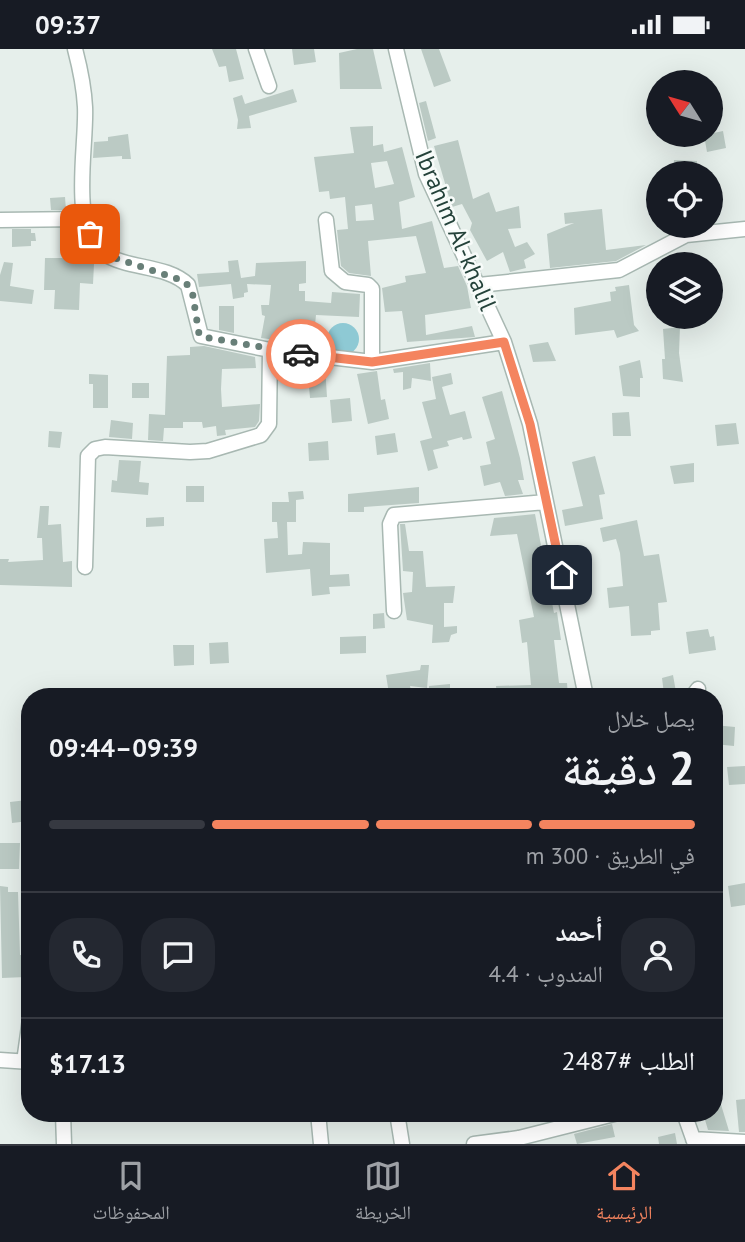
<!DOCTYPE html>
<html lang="ar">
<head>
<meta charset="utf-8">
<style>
  :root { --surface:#171b24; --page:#242831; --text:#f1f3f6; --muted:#9ea1a6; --line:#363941; --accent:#f4845f }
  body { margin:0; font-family:"PT Sans","Noto Naskh Arabic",sans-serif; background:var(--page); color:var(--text); direction:rtl; height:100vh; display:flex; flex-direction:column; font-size:26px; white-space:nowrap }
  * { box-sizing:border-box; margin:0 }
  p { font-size:23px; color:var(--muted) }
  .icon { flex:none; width:38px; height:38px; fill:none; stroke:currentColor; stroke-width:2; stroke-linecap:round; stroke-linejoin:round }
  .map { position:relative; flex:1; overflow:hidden; direction:ltr }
  .details { position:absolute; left:21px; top:639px; width:702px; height:434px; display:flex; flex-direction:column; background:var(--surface); border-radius:28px; box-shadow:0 7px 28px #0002; direction:rtl }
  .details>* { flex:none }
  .needle { width:46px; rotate:307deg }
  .buttons { position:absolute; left:646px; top:21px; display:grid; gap:14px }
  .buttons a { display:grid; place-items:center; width:77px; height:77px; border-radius:50%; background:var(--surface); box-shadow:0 7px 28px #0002; font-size:35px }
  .pin { position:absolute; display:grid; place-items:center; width:60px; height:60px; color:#fff; margin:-30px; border-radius:14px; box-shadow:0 4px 10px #0006 }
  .courier { position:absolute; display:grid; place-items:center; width:70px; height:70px; margin:-35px; border:5px solid #f4845f; border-radius:50%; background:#fff; color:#222; box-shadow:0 2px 9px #0007 }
  .headline em { font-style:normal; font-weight:600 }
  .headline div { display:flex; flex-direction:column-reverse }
  .headline { display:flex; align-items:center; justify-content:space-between; height:119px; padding:0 28px }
  h1 { font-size:46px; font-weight:600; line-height:52px }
  .bar { display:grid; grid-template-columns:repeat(4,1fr); gap:10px 7px; align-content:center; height:84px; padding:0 28px }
  .bar i { height:9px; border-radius:5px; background:var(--line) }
  .bar .current { background:var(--accent) }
  .bar p { grid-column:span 4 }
  .line { display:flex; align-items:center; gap:18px; padding:0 28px; border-top:2px solid var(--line) }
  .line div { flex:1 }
  .round { display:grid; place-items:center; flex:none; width:74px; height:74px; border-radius:28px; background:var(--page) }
  .status { display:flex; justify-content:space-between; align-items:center; height:49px; padding:0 35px; background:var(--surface); direction:ltr }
  .status svg { height:19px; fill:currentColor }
  .menu { display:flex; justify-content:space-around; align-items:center; height:98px; border-top:2px solid var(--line); background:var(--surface); font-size:19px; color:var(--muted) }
  .menu a { display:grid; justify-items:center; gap:4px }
  .menu .current { color:var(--accent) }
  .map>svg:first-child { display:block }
  .water { fill:#8ec9d4 }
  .building { fill:#bbcac4; fill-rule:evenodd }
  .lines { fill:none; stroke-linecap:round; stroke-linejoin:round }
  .minor-casing { stroke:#a8b8b2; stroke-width:17 }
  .minor { stroke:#fff; stroke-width:14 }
  .done { stroke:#687f78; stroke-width:7; stroke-dasharray:0 12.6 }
  .route { stroke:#f4845f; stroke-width:9 }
  .labels { text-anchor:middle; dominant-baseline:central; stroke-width:5; stroke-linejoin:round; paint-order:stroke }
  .street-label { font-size:24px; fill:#24423a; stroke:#f7fbf9 }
</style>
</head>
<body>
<div class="status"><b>09:37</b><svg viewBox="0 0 49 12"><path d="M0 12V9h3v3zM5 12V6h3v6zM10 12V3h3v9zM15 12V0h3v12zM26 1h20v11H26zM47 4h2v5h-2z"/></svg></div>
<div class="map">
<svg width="745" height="1095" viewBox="0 0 745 1095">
  <rect width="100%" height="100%" fill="#e6efeb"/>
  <path class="water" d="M327 290a16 16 0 1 1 32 0a16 16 0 1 1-32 0Z"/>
  <path class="building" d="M212,0H236L244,30L229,33L226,17L219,18Z
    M292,0H314L316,13L294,16Z
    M357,0H373L382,40H340L339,4Z
    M421,0H439L451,32L434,38Z
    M293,40L297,53L249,67L251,79L237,80L238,71L233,49L242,46L245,55Z
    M426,52L436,89L428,92L419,54Z
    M373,77V97L383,95L384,103L402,98L415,148L399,153L402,180L432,172L444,219L458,217L467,237L471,259L425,266L426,286L472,277L475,288L407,293L402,262L385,263L382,239L406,233L405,227L426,224L416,187L368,192L371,227L349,224L341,217L337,181L348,180L345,148L330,150L329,142L319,143L314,108L354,104L350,78ZM387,112L394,135L375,139L371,114ZM372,155L374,171L356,172L355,157Z
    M723,82L726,99L707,103L704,86Z
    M128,85L131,110H122V107L93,109L94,93L108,92V88Z
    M458,91L473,150L489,143L496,163L519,157L521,179L508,180L515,198L527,193L535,205L524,211L526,219L510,223L503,203L487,212L470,181L472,174L462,155L452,158L434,97Z
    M674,111L697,112V124H673Z
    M65,148L66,161H51L50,149Z
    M602,160L606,201L646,196L616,212L550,219L547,185L574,174L565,175L564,164Z
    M12,180H31V184H35L36,192H31V197L12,198Z
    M90,204V215H94L93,235L80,234L79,261L54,260L55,241H44L45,209H76V205Z
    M238,211L241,229L255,227L256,214L306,212V234L299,235V242H305V252L331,254L332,243L360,245L359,268L316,266L313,296L261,289L265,267L262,266L261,256H269L271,236L247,235L248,243L244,244V248L233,250L231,235L199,238L197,225L229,223L228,212Z
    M4,213L13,214L10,237L34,241L32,255L0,252V226Z
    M629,236L634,276L639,282L617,289L614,281L575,286L574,259L611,252L610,243L616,242L615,238Z
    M219,257H234V284L219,281Z
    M680,278L679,304L683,333L663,330L662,310H665L663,280Z
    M548,293L556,312L533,313L529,296Z
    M204,297L255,308L256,319L222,320L221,340L222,358L260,355L259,372L255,378L225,381L226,386L217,387L216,377L203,379L202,373H183V379H164L163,392L148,391L149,365L165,366L167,307L190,306V298Z
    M640,311L643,329H640V348L623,347L619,317Z
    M279,312L325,317L327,348L310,349L308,327L291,326V333L279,332Z
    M430,314L431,332L412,329L411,339L403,341V323L394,324L393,320Z
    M377,322L381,351L385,350L389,370L368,375L357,325Z
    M451,324L453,335L442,338L450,366L465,362L472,389L463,391L462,388L447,392L449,397L433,401L438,419L428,422L420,392L432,389L422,353L436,350L432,328Z
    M89,325L108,326V359H93V335H89Z
    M132,334H149V349H132Z
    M502,342L520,409L524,431H518L523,445L505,447L500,433L484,437L480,417L491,415L486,393L495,390L482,348Z
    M350,349L352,372L332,374L330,351Z
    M629,363L631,387H613L612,364Z
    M111,371L133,374L132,390L109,388Z
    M736,374L739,395L717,397L715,376Z
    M49,382L62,383L60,399L48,398Z
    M395,384L398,403L377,406L375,387Z
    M328,392L329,411L309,412L308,394Z
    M595,407L605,445L599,446L603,470L565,477L562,461L583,457L572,413Z
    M119,411L141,412L139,433L149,434L148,446L111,443L112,431L117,432Z
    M694,414V433L674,435L670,417Z
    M186,437H204V453H186Z
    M419,438V454L364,458V463H348V445Z
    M303,442L304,450L296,451V473H287L288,506L302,505L303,493L330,494V526L349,525L350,537L329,538L330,545L312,547L310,520L266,524L264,490L278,489L277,473H272V453H289L288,443Z
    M40,457H49L48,476L61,475L63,513L72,512V538L0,536V510H9L8,513L43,511L42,489H37Z
    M535,465L554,564L557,563L561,591H554L559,634H567L568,648H497L496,637L531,636L527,593L522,594L519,571L534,568L517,485L490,487L494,469Z
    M164,468V477L146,478V469Z
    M637,471L644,507L659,505L667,553L658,554L660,581L651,582V586L631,587L629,557L609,559L607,539L623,537L620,504L616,490L603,493L600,479Z
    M400,475H405L409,502H423L426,538L455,537L453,554H444V578L457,577V584L451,586L449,593L432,594L433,576L407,571L403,544L412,543L413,523L403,522Z
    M384,564L385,579L373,580V565Z
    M708,580L710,588L714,587L716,601L689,605L686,583Z
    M366,587V604L340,605V588Z
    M228,593L229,614L210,615L209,594Z
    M173,596H194V616L174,617Z
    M421,616H429L427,639L410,637L411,641L389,645L386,626L420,621Z
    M673,626L676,643L664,645L662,629Z
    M450,635V648H429V637Z
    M714,676L735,678L734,697L714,695Z
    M745,717V735L729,736L727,718Z
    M27,751L29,772L12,774L10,753Z
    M0,794H20L19,820H0Z
    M745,834V856L731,858L728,837Z
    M0,837L8,838V843H18L20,906H25L26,928L2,929Z
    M714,1039H716L729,1082L708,1081L703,1064H714Z
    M745,1050V1083H739L736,1051Z
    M612,1075L615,1088L577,1095L574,1085Z
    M675,1084L677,1095H659L658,1088Z"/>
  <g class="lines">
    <defs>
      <path id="minor" d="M75,0C80,19 84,38 85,58C87,97 69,178 103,204C128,221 166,215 188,236L201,287L270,301L372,313L504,293
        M256,0L269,37
        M396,0L426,125L504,293L530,375L586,648
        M0,171L83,170
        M326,171L332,222L345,233L368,236L372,240V313
        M479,236L619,221L686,186L745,180
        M85,518L88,407L95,400L105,398L190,403L208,402L261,386L269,375L270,301
        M394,562L390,475L394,466L546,453
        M692,648L698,640
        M0,1011L30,1013
        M24,1013L30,970
        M63,1064L64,1095
        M318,1064L321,1095
        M397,1064L402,1095
        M684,1064L695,1095
        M693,1090L745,1093
        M474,1095L519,1089L618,1064"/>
    </defs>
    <use href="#minor" class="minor-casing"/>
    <use href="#minor" class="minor"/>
  </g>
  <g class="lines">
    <path class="done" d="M90,185L103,204L112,208L184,232L192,241L199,285L204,288L301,305"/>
    <path class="route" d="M301,305L372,313L504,293L530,375L562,526"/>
  </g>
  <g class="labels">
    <g class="street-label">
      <text transform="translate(456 181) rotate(67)">Ibrahim Al-khalil</text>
    </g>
  </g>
</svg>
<div class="buttons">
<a><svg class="needle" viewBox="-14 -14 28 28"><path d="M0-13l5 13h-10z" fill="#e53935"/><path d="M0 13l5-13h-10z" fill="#9ea1a6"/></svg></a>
<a><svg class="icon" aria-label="locate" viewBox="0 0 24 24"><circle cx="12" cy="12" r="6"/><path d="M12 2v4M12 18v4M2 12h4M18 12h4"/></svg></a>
<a><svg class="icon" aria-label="layers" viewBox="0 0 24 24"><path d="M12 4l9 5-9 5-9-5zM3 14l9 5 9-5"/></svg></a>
</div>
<div class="pin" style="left:90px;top:185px;background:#ea580c"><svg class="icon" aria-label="bag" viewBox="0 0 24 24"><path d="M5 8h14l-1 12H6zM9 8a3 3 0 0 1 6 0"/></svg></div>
<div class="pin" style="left:562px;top:526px;background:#1f2937"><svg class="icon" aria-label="home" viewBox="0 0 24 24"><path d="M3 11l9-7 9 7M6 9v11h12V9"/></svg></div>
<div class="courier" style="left:301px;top:305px"><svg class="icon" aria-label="car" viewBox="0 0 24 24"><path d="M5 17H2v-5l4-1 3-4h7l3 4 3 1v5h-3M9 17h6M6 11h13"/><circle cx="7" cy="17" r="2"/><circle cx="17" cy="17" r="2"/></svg></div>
<section class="details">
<div class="headline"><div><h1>2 دقيقة</h1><p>يصل خلال</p></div><em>09:39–09:44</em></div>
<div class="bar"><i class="current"></i><i class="current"></i><i class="current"></i><i></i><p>في الطريق · 300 m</p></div>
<div class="line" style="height:126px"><a class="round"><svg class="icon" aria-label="person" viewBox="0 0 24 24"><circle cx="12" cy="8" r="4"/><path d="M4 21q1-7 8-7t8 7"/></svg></a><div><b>أحمد</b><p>المندوب · 4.4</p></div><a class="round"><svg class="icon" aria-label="chat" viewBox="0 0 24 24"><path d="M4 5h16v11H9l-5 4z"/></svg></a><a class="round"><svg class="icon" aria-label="phone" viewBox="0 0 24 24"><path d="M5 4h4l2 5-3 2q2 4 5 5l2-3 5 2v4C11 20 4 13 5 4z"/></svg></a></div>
<div class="line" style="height:91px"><div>الطلب #2487</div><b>$17.13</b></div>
</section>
</div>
<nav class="menu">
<a class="current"><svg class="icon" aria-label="home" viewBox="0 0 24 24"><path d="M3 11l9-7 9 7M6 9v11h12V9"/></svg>الرئيسية</a>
<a><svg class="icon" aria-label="map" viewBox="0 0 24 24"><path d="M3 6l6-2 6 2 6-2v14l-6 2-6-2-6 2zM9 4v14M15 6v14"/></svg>الخريطة</a>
<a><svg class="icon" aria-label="saved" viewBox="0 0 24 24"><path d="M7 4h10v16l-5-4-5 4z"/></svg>المحفوظات</a>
</nav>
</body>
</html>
